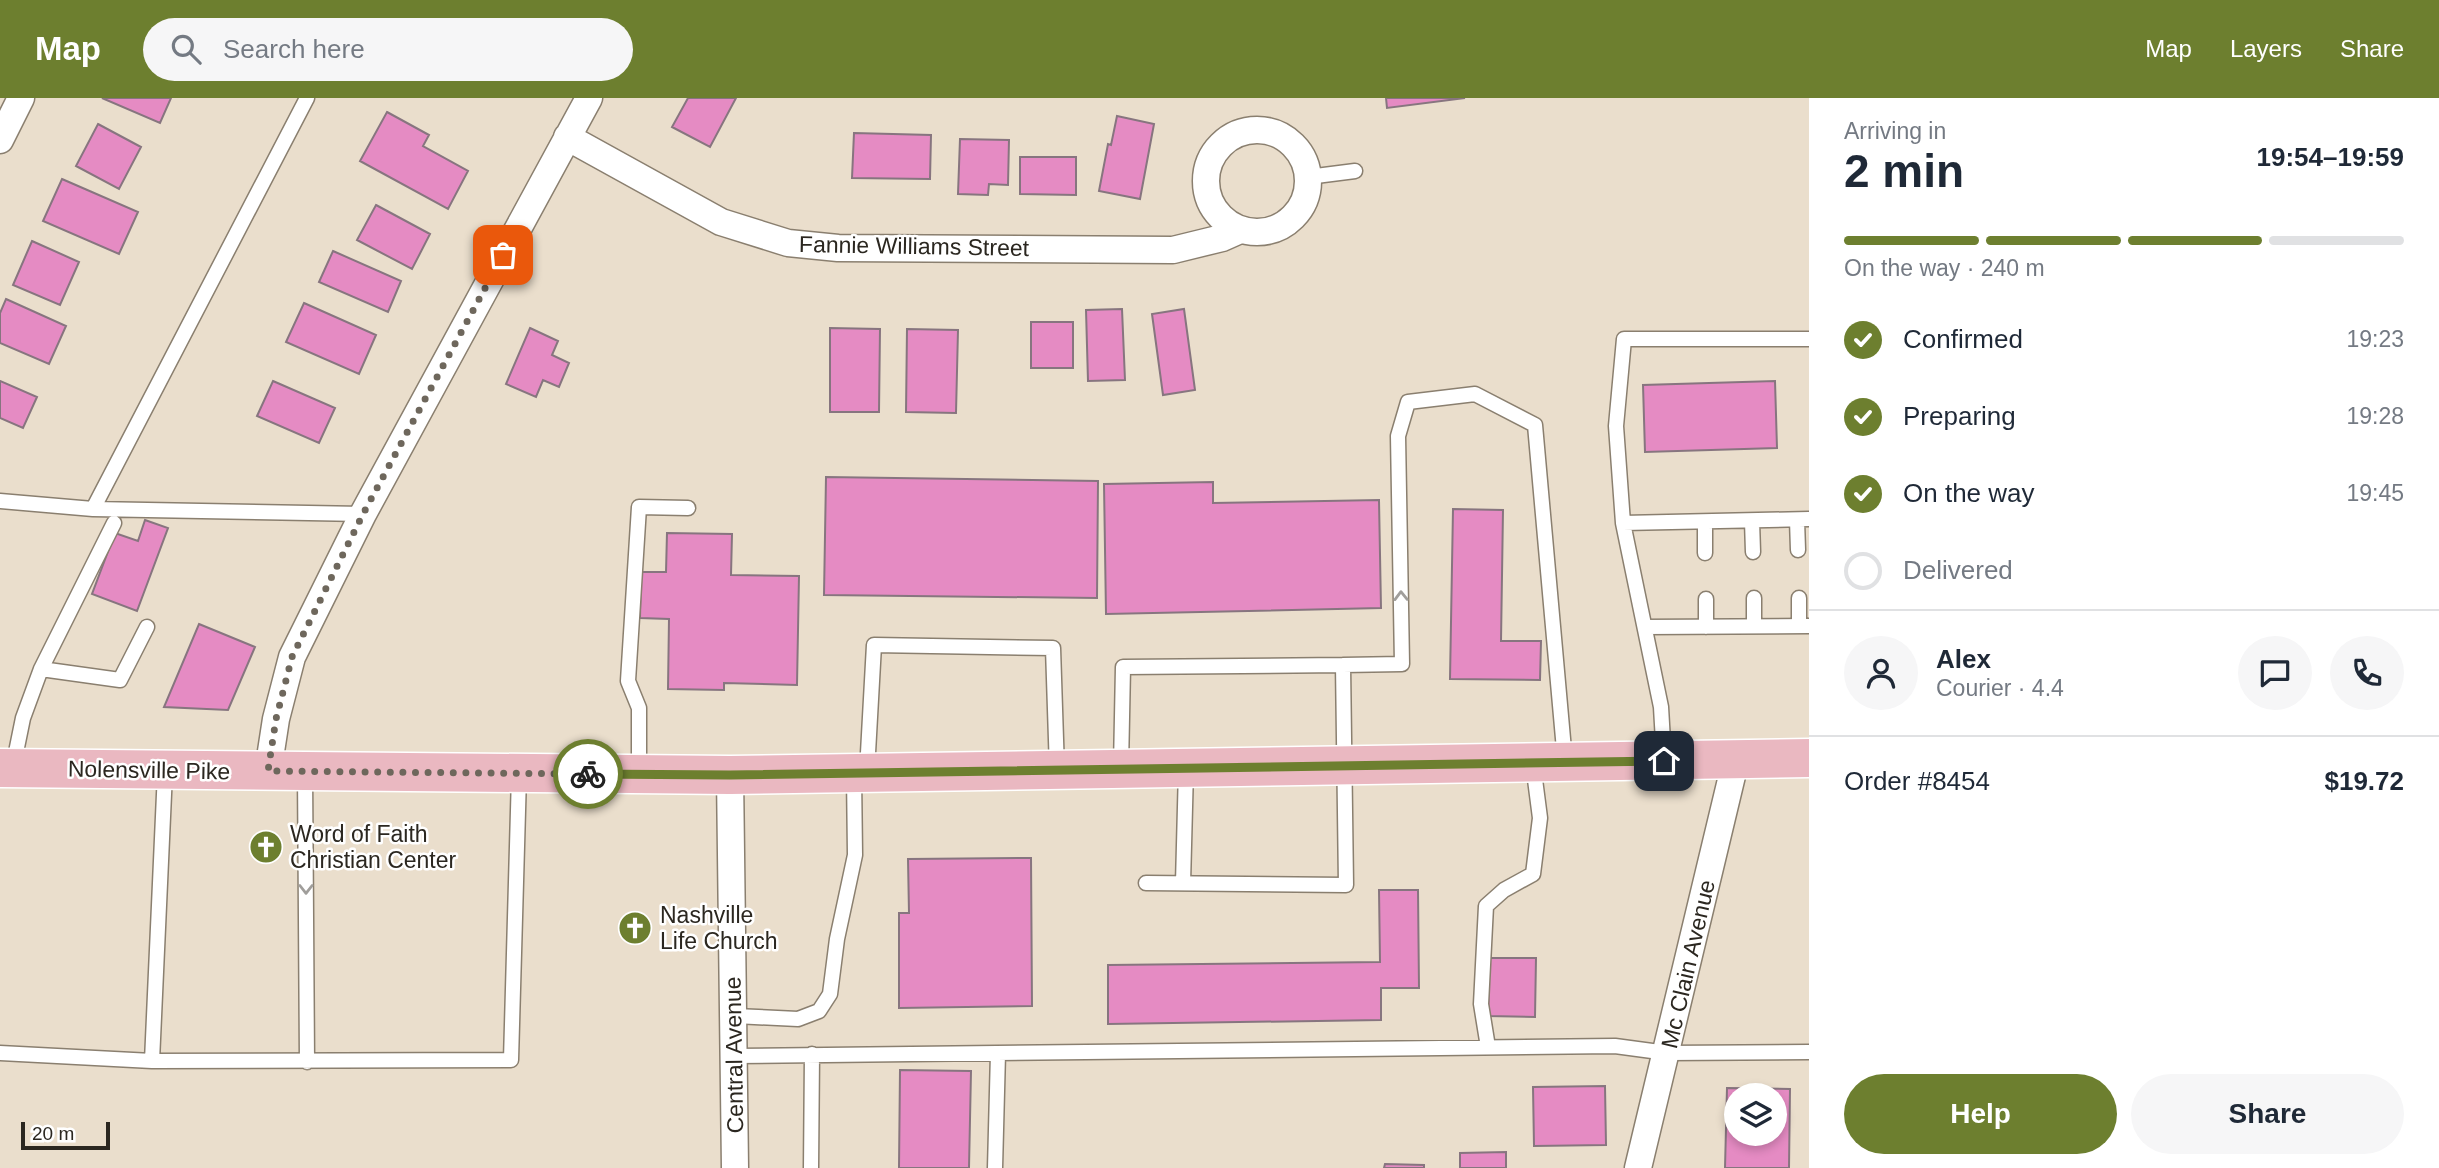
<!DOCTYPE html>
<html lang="en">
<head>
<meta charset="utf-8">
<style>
  :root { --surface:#fff; --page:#f6f6f7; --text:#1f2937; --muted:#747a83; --line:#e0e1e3; --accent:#6d7f2f }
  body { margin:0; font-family:Helvetica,sans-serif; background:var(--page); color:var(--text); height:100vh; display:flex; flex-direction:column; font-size:26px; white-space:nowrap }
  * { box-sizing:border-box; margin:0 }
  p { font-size:23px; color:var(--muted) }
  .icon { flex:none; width:38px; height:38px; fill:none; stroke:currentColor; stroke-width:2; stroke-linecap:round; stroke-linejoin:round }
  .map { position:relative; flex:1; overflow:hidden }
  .panel { display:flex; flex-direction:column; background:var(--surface); width:630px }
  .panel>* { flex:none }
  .tools { position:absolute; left:1724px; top:985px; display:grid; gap:14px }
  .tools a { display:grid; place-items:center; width:63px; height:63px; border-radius:50%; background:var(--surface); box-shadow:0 4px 10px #0003; font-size:35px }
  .scale { position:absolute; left:21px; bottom:18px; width:89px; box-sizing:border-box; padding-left:7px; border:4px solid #2b2720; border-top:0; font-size:19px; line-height:24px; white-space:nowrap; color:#2b2720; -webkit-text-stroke:5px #fff; paint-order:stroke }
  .pin { position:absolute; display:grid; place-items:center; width:60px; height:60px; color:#fff; margin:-30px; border-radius:14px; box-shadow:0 4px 10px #0006 }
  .courier { position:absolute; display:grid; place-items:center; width:70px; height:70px; margin:-35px; border:5px solid #6d7f2f; border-radius:50%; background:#fff; color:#222; box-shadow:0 2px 9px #0007 }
  .summary em { font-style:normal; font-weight:700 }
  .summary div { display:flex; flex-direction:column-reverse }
  .summary { display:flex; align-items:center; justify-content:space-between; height:119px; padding:0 35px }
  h1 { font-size:46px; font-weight:700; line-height:52px }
  .bar { display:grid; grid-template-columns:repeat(4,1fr); gap:10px 7px; align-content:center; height:84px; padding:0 35px }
  .bar i { height:9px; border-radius:5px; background:var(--line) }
  .bar .active { background:var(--accent) }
  .bar p { grid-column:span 4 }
  .line { display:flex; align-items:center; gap:18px; padding:0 35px; border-top:2px solid var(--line) }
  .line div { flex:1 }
  .round { display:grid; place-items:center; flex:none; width:74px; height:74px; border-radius:37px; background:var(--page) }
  ol { padding:0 35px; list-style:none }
  li { display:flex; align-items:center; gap:21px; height:77px }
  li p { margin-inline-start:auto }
  li .icon { padding:7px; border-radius:50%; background:var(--accent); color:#fff; stroke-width:4 }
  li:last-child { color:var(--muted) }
  li i { width:38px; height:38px; border:4px solid var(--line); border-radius:50% }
  .action { display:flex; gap:14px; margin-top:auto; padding:14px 35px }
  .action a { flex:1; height:80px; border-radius:42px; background:var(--accent); color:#fff; font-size:28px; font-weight:700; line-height:80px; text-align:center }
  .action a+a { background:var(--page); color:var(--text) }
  header { display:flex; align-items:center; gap:42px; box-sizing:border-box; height:98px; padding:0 35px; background:var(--accent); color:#fff }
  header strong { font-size:33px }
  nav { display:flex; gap:38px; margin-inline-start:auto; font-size:24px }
  .search { width:490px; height:63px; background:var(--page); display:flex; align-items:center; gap:18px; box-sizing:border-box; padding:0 24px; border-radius:38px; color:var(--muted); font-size:26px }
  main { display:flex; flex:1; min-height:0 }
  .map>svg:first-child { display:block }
  .building { fill:#e58bc3; stroke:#87757f; stroke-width:2; fill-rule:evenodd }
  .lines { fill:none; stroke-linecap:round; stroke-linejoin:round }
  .service-casing { stroke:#8a7f6f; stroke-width:17 }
  .minor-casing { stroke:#8a7f6f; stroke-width:29 }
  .primary-casing { stroke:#fff; stroke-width:41 }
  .service { stroke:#fff; stroke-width:14 }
  .minor { stroke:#fff; stroke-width:26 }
  .primary { stroke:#eab8c1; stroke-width:38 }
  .oneway { stroke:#a09e9b }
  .done { stroke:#6e675c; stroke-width:7; stroke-dasharray:0 12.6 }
  .route { stroke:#6d7f2f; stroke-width:9 }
  .labels { text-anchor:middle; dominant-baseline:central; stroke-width:5; stroke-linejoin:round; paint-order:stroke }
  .street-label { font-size:23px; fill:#2b2720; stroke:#fff }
  .poi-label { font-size:23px; fill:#2b2720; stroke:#fff; text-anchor:start }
</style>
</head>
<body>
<header>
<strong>Map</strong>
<div class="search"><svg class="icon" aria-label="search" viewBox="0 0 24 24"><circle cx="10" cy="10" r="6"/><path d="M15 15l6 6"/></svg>Search here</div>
<nav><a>Map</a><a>Layers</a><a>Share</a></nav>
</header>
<main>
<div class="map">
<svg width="1809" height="1070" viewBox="0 0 1809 1070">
  <rect width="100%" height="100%" fill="#eadecc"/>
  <path class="building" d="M102,0H171L160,25Z
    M688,0H736L710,49L672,29Z
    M1386,0H1465L1387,10Z
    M387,14L429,37L423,48L468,73L448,111L360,63Z
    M1117,18L1154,26L1140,101L1099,93L1108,46L1111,47Z
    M98,26L141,49L119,91L76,68Z
    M854,35L931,37L930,81L852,80Z
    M960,41L1009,42L1008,87L989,86L988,97L958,96Z
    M1020,59H1076V97L1020,96Z
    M62,81L138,114L119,156L43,123Z
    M376,107L430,136L412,171L357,142Z
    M32,143L79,164L60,207L13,187Z
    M333,153L401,183L388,214L319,184Z
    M6,201L66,228L49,266L0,245V215Z
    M304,205L376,237L359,276L286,244Z
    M1122,211L1125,282L1088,283L1086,212Z
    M1184,211L1195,292L1163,297L1152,216Z
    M1031,224H1073V270H1031Z
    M530,230L558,243L552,257L569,265L559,289L543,282L536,299L506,286Z
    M830,230L880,231L879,314H830Z
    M907,231L958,232L956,315L906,314Z
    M0,283L37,299L23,330L0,320Z
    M273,283L335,310L319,345L257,318Z
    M1775,283L1777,350L1645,354L1643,287Z
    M826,379L1098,383L1097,500L824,497Z
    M1213,384V405L1379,402L1381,510L1106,516L1104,386Z
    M1453,411L1503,412L1501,543H1541L1540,582L1450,581Z
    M145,422L168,430L137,513L92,496L115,435L138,443Z
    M667,435L732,436L731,477L799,478L797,587L724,585V592L668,591L669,521L640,520L641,474H666Z
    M199,526L255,549L228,612L164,609Z
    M1031,760L1032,908L899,910V815H909L908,761Z
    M1379,792H1418L1419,890H1381V922L1108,926V867L1380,864Z
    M1489,860H1536L1535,919L1488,918Z
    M900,972L971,973L969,1070H899Z
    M1605,988L1606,1047L1534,1048L1533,989Z
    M1727,990L1790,991L1789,1070H1725ZM1736,998H1774V1036H1736Z
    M1506,1054V1070H1460V1055Z
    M1385,1066L1424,1067V1070H1384Z"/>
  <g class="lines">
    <defs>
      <path id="service" d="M1308,79L1355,73
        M0,403L93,411L363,416
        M93,411L307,0
        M1797,422L1798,452
        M1752,423L1753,454
        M1705,424V455
        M1623,425L1809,421
        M1754,500V528
        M1799,500V528
        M1706,501V529
        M1645,529L1809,528
        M41,571L120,582L147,529
        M1664,661L1661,609L1623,425L1616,328L1624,241H1809
        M13,669L23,620L41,571L114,425
        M1121,669L1123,569L1343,567
        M867,673L874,547L1053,550L1057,672
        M305,675L307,964
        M639,675V610L628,583L639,409L688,410
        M1146,785L1346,787L1343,567L1402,566L1398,338L1408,304L1475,296L1535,327L1565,663
        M1183,785L1186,671
        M735,918L798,921L819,913L830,896L837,841L855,757L854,677
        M1488,949L1481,906L1486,808L1504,792L1533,776L1540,720L1533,666
        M0,955L152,963L511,962L519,677
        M735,958L1615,948L1667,955L1809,954
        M152,963L165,674
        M811,1070L812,956
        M995,1070L998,955"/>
      <path id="minor" d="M1206 83a51 51 0 1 1 102 0a51 51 0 1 1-102 0Z
        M567,39L721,124L788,145L838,150L1173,152L1222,140L1240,132
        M0,42L21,0
        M268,673L276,621L292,559L363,416L589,0
        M730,677L735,1070
        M1638,1070L1736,661"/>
      <path id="primary" d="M0,670L730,677L1809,660"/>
    </defs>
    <use href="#service" class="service-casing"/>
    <use href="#minor" class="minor-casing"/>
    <use href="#primary" class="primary-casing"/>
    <use href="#service" class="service"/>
    <use href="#minor" class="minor"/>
    <use href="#primary" class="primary"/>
  </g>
  <defs><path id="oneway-chevron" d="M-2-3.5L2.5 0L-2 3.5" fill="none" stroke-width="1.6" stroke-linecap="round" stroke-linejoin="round" transform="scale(1.75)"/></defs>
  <g class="oneway">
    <use href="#oneway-chevron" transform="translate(1401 498) rotate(-91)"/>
    <use href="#oneway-chevron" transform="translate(306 791) rotate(90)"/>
  </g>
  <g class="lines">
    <path class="done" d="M503,157L363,416L292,559L276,621L268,673L588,676"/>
    <path class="route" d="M588,676L730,677L1664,663"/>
  </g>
  <defs>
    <symbol id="church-disc" viewBox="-11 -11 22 22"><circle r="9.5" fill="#6d7f2f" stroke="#fff"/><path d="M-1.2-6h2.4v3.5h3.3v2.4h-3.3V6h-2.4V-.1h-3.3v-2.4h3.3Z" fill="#fff"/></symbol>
  </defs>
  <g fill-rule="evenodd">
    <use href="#church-disc" x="247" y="730" width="38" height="38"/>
    <use href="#church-disc" x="616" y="811" width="38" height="38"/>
  </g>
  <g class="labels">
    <g class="street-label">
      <text transform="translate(914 148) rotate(1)">Fannie Williams Street</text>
      <text transform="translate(149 672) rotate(1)">Nolensville Pike</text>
      <text transform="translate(1688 866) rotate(-77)">Mc Clain Avenue</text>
      <text transform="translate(734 957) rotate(-91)">Central Avenue</text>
    </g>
    <g class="poi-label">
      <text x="290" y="736">Word of Faith<tspan x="290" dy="26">Christian Center</tspan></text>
      <text x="660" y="817">Nashville<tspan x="660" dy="26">Life Church</tspan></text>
    </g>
  </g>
</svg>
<div class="tools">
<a><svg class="icon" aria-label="layers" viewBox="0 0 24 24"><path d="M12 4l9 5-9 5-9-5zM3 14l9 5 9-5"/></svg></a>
</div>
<div class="scale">20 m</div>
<div class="pin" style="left:503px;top:157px;background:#ea580c"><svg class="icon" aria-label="bag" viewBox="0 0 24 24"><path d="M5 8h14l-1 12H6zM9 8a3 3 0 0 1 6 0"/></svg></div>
<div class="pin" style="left:1664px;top:663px;background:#1f2937"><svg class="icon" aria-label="home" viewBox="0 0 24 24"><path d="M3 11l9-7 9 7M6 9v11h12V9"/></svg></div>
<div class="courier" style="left:588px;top:676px"><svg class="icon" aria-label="bike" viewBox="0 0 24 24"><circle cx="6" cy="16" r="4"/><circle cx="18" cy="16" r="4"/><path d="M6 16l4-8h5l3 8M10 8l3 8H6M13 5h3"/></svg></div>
</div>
<section class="panel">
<div class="summary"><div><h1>2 min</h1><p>Arriving in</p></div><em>19:54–19:59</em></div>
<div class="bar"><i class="active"></i><i class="active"></i><i class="active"></i><i></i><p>On the way · 240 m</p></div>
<ol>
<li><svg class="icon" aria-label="check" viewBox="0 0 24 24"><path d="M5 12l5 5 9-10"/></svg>Confirmed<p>19:23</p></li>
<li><svg class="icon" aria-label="check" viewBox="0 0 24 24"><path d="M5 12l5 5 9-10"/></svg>Preparing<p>19:28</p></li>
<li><svg class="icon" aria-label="check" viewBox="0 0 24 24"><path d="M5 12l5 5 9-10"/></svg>On the way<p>19:45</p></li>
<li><i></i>Delivered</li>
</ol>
<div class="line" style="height:126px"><a class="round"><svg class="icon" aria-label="person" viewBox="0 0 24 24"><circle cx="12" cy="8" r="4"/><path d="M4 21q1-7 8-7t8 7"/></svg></a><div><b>Alex</b><p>Courier · 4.4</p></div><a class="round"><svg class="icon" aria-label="chat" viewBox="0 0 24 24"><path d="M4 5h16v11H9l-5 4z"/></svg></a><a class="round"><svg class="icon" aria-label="phone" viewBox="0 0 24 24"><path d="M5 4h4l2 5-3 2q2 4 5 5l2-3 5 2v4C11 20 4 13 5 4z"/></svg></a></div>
<div class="line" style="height:91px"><div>Order #8454</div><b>$19.72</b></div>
<div class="action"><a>Help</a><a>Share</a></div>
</section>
</main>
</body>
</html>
